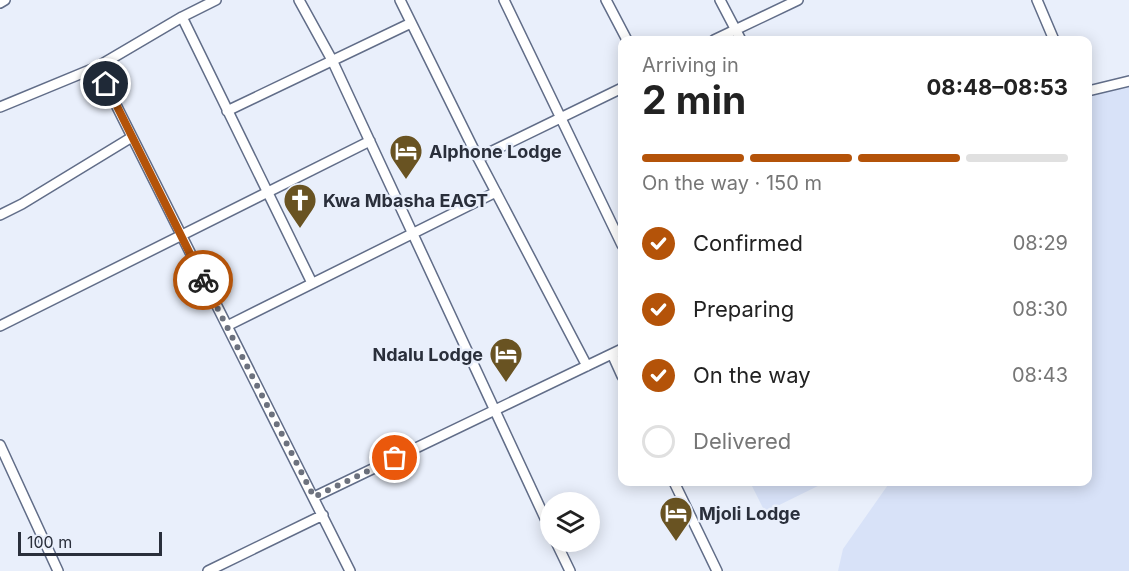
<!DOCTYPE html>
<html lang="en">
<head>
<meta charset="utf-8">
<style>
  :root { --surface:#fff; --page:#f6f6f6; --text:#222; --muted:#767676; --line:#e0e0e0; --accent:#b45309 }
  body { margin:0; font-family:Inter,sans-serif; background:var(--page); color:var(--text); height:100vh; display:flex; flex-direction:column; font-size:22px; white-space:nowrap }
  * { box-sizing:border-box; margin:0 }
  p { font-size:20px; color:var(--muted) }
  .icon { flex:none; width:33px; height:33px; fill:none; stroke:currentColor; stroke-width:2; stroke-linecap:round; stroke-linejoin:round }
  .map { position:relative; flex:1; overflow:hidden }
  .details { position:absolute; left:618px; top:36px; width:474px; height:450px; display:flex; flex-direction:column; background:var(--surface); border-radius:12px; box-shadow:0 3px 15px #0003 }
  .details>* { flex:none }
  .fabs { position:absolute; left:540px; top:492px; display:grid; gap:12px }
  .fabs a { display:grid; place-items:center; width:60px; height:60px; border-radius:50%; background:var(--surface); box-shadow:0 3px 15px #0003; font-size:30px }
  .scale { position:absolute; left:18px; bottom:15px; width:144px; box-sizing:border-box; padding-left:6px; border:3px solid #2a2f3b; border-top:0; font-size:16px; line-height:21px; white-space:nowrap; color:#2a2f3b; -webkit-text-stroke:4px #e9effb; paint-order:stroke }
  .pin { position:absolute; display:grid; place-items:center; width:51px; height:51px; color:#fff; margin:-26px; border:3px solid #fff; border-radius:50%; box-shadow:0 2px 6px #0007 }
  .courier { position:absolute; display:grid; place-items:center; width:60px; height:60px; margin:-30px; border:4px solid #b45309; border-radius:50%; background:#fff; color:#222; box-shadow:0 2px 8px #0007 }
  .overview em { font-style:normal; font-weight:700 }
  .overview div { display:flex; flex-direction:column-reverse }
  .overview { display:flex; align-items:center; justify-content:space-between; height:102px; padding:0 24px }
  h1 { font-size:39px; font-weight:700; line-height:45px }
  .bar { display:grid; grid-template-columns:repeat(4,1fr); gap:9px 6px; align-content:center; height:72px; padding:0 24px }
  .bar i { height:8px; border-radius:4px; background:var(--line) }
  .bar .current { background:var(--accent) }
  .bar p { grid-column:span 4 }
  ol { padding:0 24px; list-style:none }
  li { display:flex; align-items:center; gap:18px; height:66px }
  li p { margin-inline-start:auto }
  li .icon { padding:6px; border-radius:50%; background:var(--accent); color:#fff; stroke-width:4 }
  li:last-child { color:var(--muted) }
  li i { width:33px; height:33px; border:3px solid var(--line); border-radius:50% }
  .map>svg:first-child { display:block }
  .built { fill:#d8e2f8 }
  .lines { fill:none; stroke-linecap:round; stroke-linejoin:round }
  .street-casing { stroke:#616d88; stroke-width:12 }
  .street { stroke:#fff; stroke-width:9 }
  .done { stroke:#6d727e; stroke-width:6; stroke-dasharray:0 10.8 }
  .route { stroke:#b45309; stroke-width:8 }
  .labels { text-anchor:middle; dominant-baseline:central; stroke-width:5; stroke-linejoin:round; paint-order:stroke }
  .poi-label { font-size:18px; font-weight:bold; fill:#2a2f3b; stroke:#e9effb; text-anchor:start }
</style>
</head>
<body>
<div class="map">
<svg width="1129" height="571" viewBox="0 0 1129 571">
  <rect width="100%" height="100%" fill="#e9effb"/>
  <path class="built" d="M1129,82V571H838L843,549L890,482H1088V92Z
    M750,482H826L765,512Z"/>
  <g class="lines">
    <defs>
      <path id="street" d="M299,0L332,60L550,529
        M400,0L478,158L587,366
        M504,0L622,245
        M606,0L627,40
        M720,0L741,40
        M1037,0L1054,40
        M0,3L5,0
        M182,17L312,283
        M714,40L798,0
        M97,67L350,571
        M1088,91L1129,81
        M0,107L97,67L182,17L216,0
        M227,111L411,23
        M478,158L622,88
        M0,215L22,204L132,137
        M0,326L370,141
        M227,326L496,192
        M612,354L622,376
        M0,445L58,571
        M674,482L717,571
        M314,497L622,349
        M556,542L570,571
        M208,571L323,515"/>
    </defs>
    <use href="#street" class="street-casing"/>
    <use href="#street" class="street"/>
  </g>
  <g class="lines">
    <path class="done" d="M203,280L314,497L395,458"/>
    <path class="route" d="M106,84L203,280"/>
  </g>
  <defs>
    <symbol id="hotel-pin" viewBox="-11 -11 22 30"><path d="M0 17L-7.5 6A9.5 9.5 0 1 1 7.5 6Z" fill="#695322" stroke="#e9effb"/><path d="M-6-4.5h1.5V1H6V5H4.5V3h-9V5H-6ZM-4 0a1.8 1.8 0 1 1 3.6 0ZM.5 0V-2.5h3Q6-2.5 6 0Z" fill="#fff"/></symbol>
    <symbol id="church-pin" viewBox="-11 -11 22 30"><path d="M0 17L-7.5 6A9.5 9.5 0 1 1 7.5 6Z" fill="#695322" stroke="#e9effb"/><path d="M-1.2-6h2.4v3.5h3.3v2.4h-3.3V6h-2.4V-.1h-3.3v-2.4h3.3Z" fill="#fff"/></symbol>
  </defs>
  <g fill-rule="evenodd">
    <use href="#hotel-pin" x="387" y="132" width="38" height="52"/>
    <use href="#church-pin" x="281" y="181" width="38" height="52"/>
    <use href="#hotel-pin" x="487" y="335" width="38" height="52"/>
    <use href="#hotel-pin" x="657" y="494" width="38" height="52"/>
  </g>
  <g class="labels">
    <g class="poi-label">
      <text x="429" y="151">Alphone Lodge</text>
      <text x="323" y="200">Kwa Mbasha EAGT</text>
      <text x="483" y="354" text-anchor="end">Ndalu Lodge</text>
      <text x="699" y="513">Mjoli Lodge</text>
    </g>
  </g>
</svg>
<div class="fabs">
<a><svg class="icon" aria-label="layers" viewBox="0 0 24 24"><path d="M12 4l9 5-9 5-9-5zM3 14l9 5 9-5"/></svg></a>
</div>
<div class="scale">100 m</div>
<div class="pin" style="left:395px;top:458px;background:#ea580c"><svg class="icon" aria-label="bag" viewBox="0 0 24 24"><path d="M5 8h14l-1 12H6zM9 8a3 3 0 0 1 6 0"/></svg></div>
<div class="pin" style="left:106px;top:84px;background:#1f2937"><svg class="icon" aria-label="home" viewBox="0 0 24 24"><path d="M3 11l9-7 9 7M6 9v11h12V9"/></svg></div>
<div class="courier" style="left:203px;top:280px"><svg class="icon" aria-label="bike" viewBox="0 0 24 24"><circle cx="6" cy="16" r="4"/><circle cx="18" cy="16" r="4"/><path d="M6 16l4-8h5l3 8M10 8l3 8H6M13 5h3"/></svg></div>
<section class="details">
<div class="overview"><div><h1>2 min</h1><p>Arriving in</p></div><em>08:48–08:53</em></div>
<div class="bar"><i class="current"></i><i class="current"></i><i class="current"></i><i></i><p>On the way · 150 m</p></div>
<ol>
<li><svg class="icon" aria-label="check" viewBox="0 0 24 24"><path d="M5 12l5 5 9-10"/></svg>Confirmed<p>08:29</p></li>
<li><svg class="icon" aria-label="check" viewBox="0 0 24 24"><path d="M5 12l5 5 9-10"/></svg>Preparing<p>08:30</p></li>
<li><svg class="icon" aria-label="check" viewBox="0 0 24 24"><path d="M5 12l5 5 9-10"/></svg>On the way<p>08:43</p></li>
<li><i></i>Delivered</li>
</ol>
</section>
</div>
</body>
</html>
